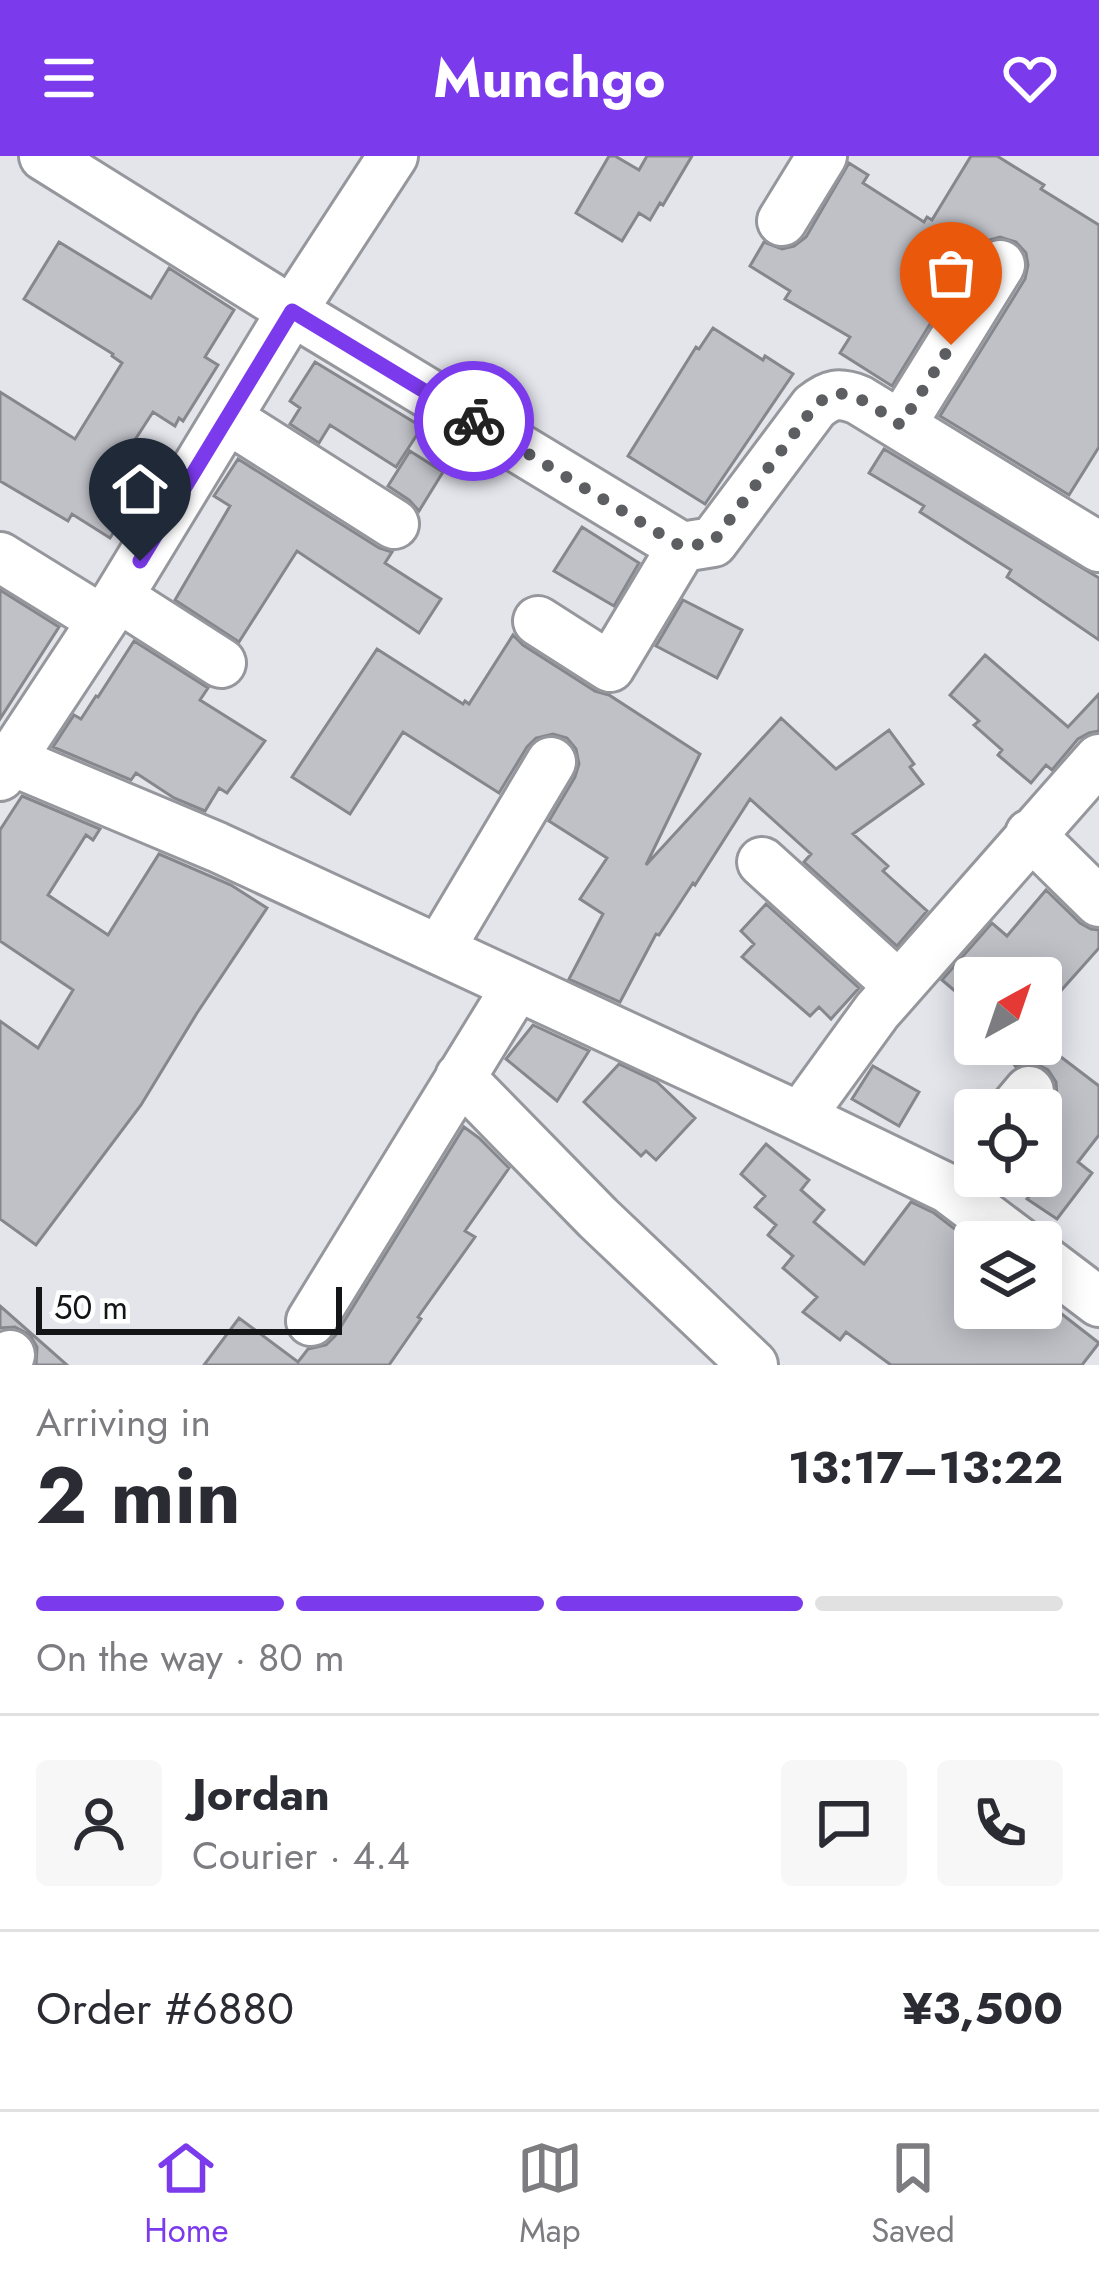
<!DOCTYPE html>
<html lang="en">
<head>
<meta charset="utf-8">
<style>
  :root { --surface:#fff; --page:#f7f7f7; --text:#2b2b33; --muted:#7c7c81; --line:#e1e1e2; --accent:#7c3aed }
  body { margin:0; font-family:Jost,sans-serif; background:var(--page); color:var(--text); height:100vh; display:flex; flex-direction:column; font-size:45px; white-space:nowrap }
  * { box-sizing:border-box; margin:0 }
  p { font-size:39px; color:var(--muted) }
  .icon { flex:none; width:66px; height:66px; fill:none; stroke:currentColor; stroke-width:2; stroke-linecap:round; stroke-linejoin:round }
  .map { position:relative; height:1209px; overflow:hidden }
  .details { display:flex; flex-direction:column; background:var(--surface); flex:1 }
  .details>* { flex:none }
  .needle { width:78px; rotate:40deg }
  .fabs { position:absolute; left:954px; top:801px; display:grid; gap:24px }
  .fabs a { display:grid; place-items:center; width:108px; height:108px; border-radius:12px; background:var(--surface); box-shadow:0 6px 30px #0003; font-size:60px }
  .scale { position:absolute; left:36px; bottom:30px; width:306px; box-sizing:border-box; padding-left:12px; border:6px solid #141517; border-top:0; font-size:33px; line-height:42px; white-space:nowrap; color:#141517; -webkit-text-stroke:9px #fff; paint-order:stroke }
  .pin { position:absolute; display:grid; place-items:center; width:102px; height:102px; color:#fff; margin:-123px -51px; border-radius:50% 50% 50% 0; rotate:-45deg; box-shadow:0 0 12px #0007 }
  .pin .icon { rotate:45deg }
  .courier { position:absolute; display:grid; place-items:center; width:120px; height:120px; margin:-60px; border:9px solid #7c3aed; border-radius:50%; background:#fff; color:#222; box-shadow:0 3px 15px #0007 }
  .overview em { font-style:normal; font-weight:700 }
  .overview div { display:flex; flex-direction:column-reverse }
  .overview { display:flex; align-items:center; justify-content:space-between; height:204px; padding:0 36px }
  h1 { font-size:78px; font-weight:700; line-height:90px }
  .bar { display:grid; grid-template-columns:repeat(4,1fr); gap:18px 12px; align-content:center; height:144px; padding:0 36px }
  .bar i { height:15px; border-radius:9px; background:var(--line) }
  .bar .current { background:var(--accent) }
  .bar p { grid-column:span 4 }
  .line { display:flex; align-items:center; gap:30px; padding:0 36px; border-top:3px solid var(--line) }
  .line div { flex:1 }
  .round { display:grid; place-items:center; flex:none; width:126px; height:126px; border-radius:12px; background:var(--page) }
  header { display:flex; justify-content:space-between; align-items:center; height:156px; padding:0 36px; background:var(--accent); color:#fff; font-size:54px; font-weight:700 }
  .tab-bar { display:flex; justify-content:space-around; align-items:center; height:168px; border-top:3px solid var(--line); background:var(--surface); font-size:33px; color:var(--muted) }
  .tab-bar a { display:grid; justify-items:center; gap:6px }
  .tab-bar .current { color:var(--accent) }
  .map>svg:first-child { display:block }
  .building { fill:#bfc1c7; stroke:#86878d; stroke-width:3 }
  .lines { fill:none; stroke-linecap:round; stroke-linejoin:round }
  .minor-casing { stroke:#96979d; stroke-width:54 }
  .minor { stroke:#fff; stroke-width:48 }
  .done { stroke:#5c5e61; stroke-width:12; stroke-dasharray:0 21.6 }
  .route { stroke:#7c3aed; stroke-width:15 }
</style>
</head>
<body>
<header><svg class="icon" aria-label="menu" viewBox="0 0 24 24"><path d="M4 6h16M4 12h16M4 18h16"/></svg>Munchgo<svg class="icon" aria-label="heart" viewBox="0 0 24 24"><path d="M12 20l-8-8c-3-5 5-10 8-4 3-6 11-1 8 4z"/></svg></header>
<div class="map">
<svg width="1099" height="1209" viewBox="0 0 1099 1209">
  <rect width="100%" height="100%" fill="#e3e5eb"/>
  <path class="building" d="M609,0H615L639,14L647,0H692L663,49L660,47L650,64L639,57L622,85L576,57Z
    M971,0H997L1044,29L1041,33L1099,69V291L1069,339L940,260L1025,123L1028,109L1026,97L1016,86L1000,81L986,85L976,93L892,230L840,197L850,181L785,143L790,135L750,110L764,86L782,93L794,90L806,81L849,7L868,19L863,27L924,66L927,61L932,64Z
    M59,86L151,142L169,112L234,154L205,201L218,209L183,265L179,262L175,270L153,256L118,310L145,327L110,382L72,358L68,365L0,325V236L75,283L122,207L112,200L113,198L24,143Z
    M713,172L763,204L765,200L793,218L705,348L628,300L696,191L699,193Z
    M315,206L422,271L396,311L330,269L319,287L290,268L300,252L290,245Z
    M884,293L1099,422V484L1007,421L1011,414L920,356L924,350L869,317Z
    M410,295L443,316L419,355L409,344L388,330Z
    M238,303L379,392L392,396L385,407L441,443L419,477L297,395L239,486L175,444L230,350L214,340Z
    M582,371L639,407L614,450L554,415Z
    M0,434L59,471L0,563Z
    M683,444L742,474L717,522L656,490Z
    M513,479L523,489L595,535L609,539L700,598L646,709L781,562L836,613L889,574L914,608L910,611L923,628L853,678L888,710L883,715L927,755L897,790L804,706L811,698L750,643L695,729L693,727L659,779L656,778L620,846L569,823L603,758L580,743L607,702L549,665L575,621L579,608L576,593L567,582L553,578L536,582L527,591L499,637L403,576L350,658L292,621L377,493L463,548L465,545L469,548Z
    M134,485L208,532L200,544L265,585L227,637L219,632L205,655L174,642L136,617L131,624L53,591L74,559L81,563L96,540L98,541Z
    M985,499L1068,571L1099,538V575L1089,577L1078,583L1052,614L1046,609L1031,627L998,599L1002,594L974,569L979,565L950,539Z
    M22,640L100,673L93,684L86,679L48,739L108,779L159,698L231,729L267,752L197,857L141,949L36,1089L0,1063V865L38,892L73,834L0,785V674Z
    M1046,734L1080,767L1091,773L1099,774V792L1041,857V822H975V852L942,824L992,767L1007,780Z
    M766,748L859,832L831,863L819,851L810,860L742,801L754,788L741,775Z
    M533,869L589,895L557,945L506,903Z
    M999,888H1044L1099,930V979L1078,1006L1092,1017L1057,1063L1027,1043L1041,1025V965L1057,941L1056,926L1048,914L1035,907L1016,911Z
    M619,908L657,926L695,962L656,1004L646,995L641,1000L584,946Z
    M873,910L919,936L899,970L852,943Z
    M464,971L479,982L509,1012L465,1075L475,1081L418,1161L421,1163L389,1209H204L239,1162L298,1206L308,1193L326,1189L335,1180Z
    M766,988L809,1024L801,1034L824,1054L814,1066L864,1108L911,1046L934,1057L969,1084L957,1100L963,1104L960,1109L975,1120V1152H1054L1099,1187L1082,1209H891L846,1176L840,1184L803,1156L817,1141L783,1112L793,1100L768,1079L776,1069L755,1051L765,1040L741,1018Z
    M0,1150L67,1209H36L37,1191L30,1179L15,1171L0,1172Z"/>
  <g class="lines">
    <defs>
      <path id="minor" d="M44,0L292,155L682,391L713,386L814,251C830,238 839,236 859,244L1099,391
        M782,65L822,0
        M227,262L394,368
        M901,269L1000,109
        M0,401L102,464
        M118,441L221,507
        M538,465L610,511L682,391
        M0,602L10,604L217,691L800,961L949,1033L1019,1086
        M0,620L118,441L292,155L393,0
        M1030,678L1099,746
        M762,706L899,830
        M439,794L551,606
        M460,921L598,1062L753,1209
        M1013,954L1029,935
        M800,961L877,855L1099,603
        M1041,1102L1099,1146
        M311,1165L517,830
        M1,1209L10,1199"/>
    </defs>
    <use href="#minor" class="minor-casing"/>
    <use href="#minor" class="minor"/>
  </g>
  <g class="lines">
    <path class="done" d="M474,265L682,391L713,386L814,251C815,249 828,240 830,239C852,231 883,258 901,269L951,189"/>
    <path class="route" d="M140,405L292,155L474,265"/>
  </g>
</svg>
<div class="fabs">
<a><svg class="needle" viewBox="-14 -14 28 28"><path d="M0-13l5 13h-10z" fill="#e53935"/><path d="M0 13l5-13h-10z" fill="#7c7c81"/></svg></a>
<a><svg class="icon" aria-label="locate" viewBox="0 0 24 24"><circle cx="12" cy="12" r="6"/><path d="M12 2v4M12 18v4M2 12h4M18 12h4"/></svg></a>
<a><svg class="icon" aria-label="layers" viewBox="0 0 24 24"><path d="M12 4l9 5-9 5-9-5zM3 14l9 5 9-5"/></svg></a>
</div>
<div class="scale">50 m</div>
<div class="pin" style="left:951px;top:189px;background:#ea580c"><svg class="icon" aria-label="bag" viewBox="0 0 24 24"><path d="M5 8h14l-1 12H6zM9 8a3 3 0 0 1 6 0"/></svg></div>
<div class="pin" style="left:140px;top:405px;background:#1f2937"><svg class="icon" aria-label="home" viewBox="0 0 24 24"><path d="M3 11l9-7 9 7M6 9v11h12V9"/></svg></div>
<div class="courier" style="left:474px;top:265px"><svg class="icon" aria-label="bike" viewBox="0 0 24 24"><circle cx="6" cy="16" r="4"/><circle cx="18" cy="16" r="4"/><path d="M6 16l4-8h5l3 8M10 8l3 8H6M13 5h3"/></svg></div>
</div>
<section class="details">
<div class="overview"><div><h1>2 min</h1><p>Arriving in</p></div><em>13:17–13:22</em></div>
<div class="bar"><i class="current"></i><i class="current"></i><i class="current"></i><i></i><p>On the way · 80 m</p></div>
<div class="line" style="height:216px"><a class="round"><svg class="icon" aria-label="person" viewBox="0 0 24 24"><circle cx="12" cy="8" r="4"/><path d="M4 21q1-7 8-7t8 7"/></svg></a><div><b>Jordan</b><p>Courier · 4.4</p></div><a class="round"><svg class="icon" aria-label="chat" viewBox="0 0 24 24"><path d="M4 5h16v11H9l-5 4z"/></svg></a><a class="round"><svg class="icon" aria-label="phone" viewBox="0 0 24 24"><path d="M5 4h4l2 5-3 2q2 4 5 5l2-3 5 2v4C11 20 4 13 5 4z"/></svg></a></div>
<div class="line" style="height:156px"><div>Order #6880</div><b>¥3,500</b></div>
</section>
<nav class="tab-bar">
<a class="current"><svg class="icon" aria-label="home" viewBox="0 0 24 24"><path d="M3 11l9-7 9 7M6 9v11h12V9"/></svg>Home</a>
<a><svg class="icon" aria-label="map" viewBox="0 0 24 24"><path d="M3 6l6-2 6 2 6-2v14l-6 2-6-2-6 2zM9 4v14M15 6v14"/></svg>Map</a>
<a><svg class="icon" aria-label="saved" viewBox="0 0 24 24"><path d="M7 4h10v16l-5-4-5 4z"/></svg>Saved</a>
</nav>
</body>
</html>
